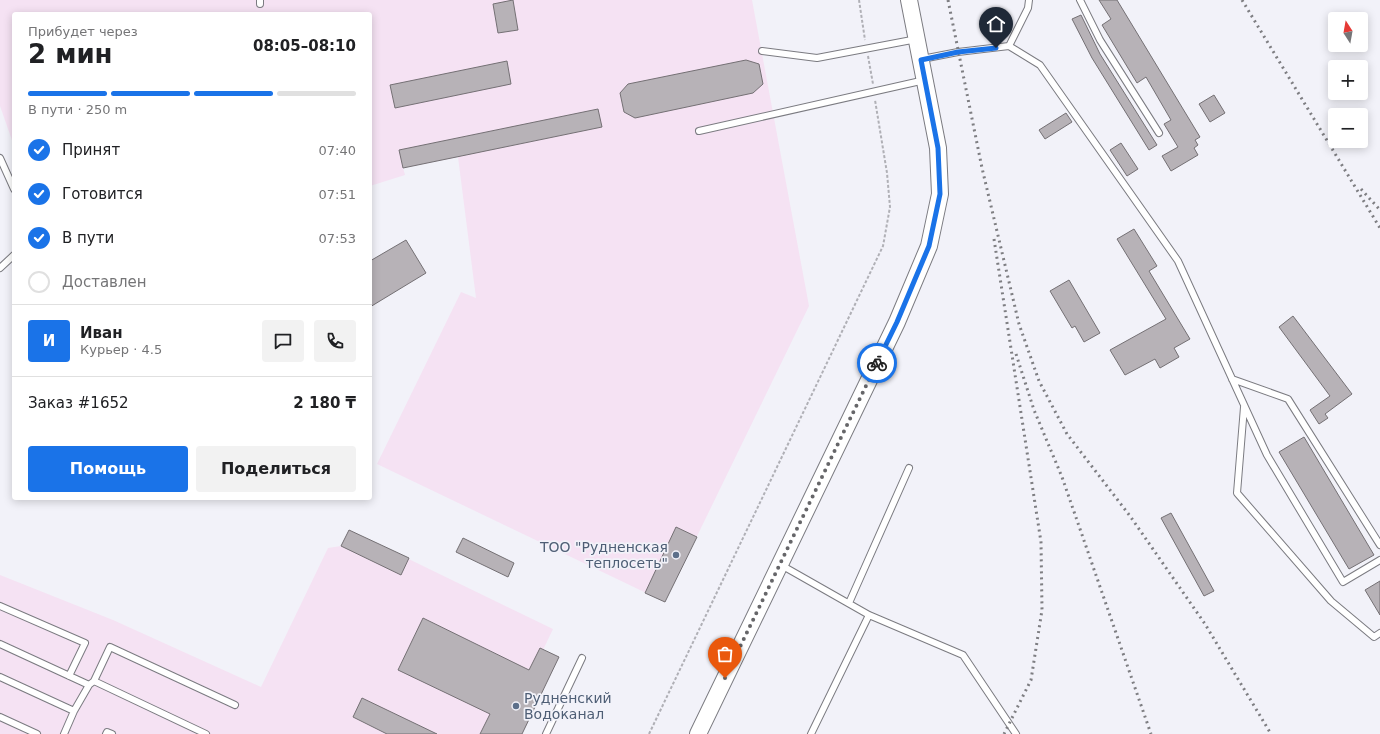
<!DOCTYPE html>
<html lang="ru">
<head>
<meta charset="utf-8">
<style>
  :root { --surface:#fff; --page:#f2f2f2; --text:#202124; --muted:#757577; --line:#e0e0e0; --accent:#1a73e8 }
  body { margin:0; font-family:"DejaVu Sans",sans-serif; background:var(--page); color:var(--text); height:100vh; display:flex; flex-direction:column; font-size:15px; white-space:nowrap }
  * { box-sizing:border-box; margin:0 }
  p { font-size:13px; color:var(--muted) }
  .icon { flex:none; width:22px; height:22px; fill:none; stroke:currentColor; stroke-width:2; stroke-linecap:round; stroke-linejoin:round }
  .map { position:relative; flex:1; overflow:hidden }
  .panel { position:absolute; left:12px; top:12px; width:360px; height:488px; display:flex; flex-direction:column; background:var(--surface); border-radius:4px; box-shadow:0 2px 10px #0003 }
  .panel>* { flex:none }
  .needle { width:26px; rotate:349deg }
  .controls { position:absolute; left:1328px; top:12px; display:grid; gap:8px }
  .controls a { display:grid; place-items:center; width:40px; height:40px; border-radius:4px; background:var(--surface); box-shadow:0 2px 10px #0003; font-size:20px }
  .pin { position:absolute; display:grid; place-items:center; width:34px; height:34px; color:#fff; margin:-41px -17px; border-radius:50% 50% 50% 0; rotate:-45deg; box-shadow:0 0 4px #0007 }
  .pin .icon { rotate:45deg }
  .courier { position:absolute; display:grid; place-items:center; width:40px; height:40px; margin:-20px; border:3px solid #1a73e8; border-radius:50%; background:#fff; color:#222; box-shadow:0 1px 5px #0007 }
  .summary em { font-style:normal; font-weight:600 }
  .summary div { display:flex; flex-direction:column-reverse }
  .summary { display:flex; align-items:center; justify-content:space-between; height:68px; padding:0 16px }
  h1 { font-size:26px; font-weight:600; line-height:30px }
  .bar { display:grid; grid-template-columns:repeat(4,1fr); gap:6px 4px; align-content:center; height:48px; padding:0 16px }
  .bar i { height:5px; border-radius:3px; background:var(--line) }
  .bar .on { background:var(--accent) }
  .bar p { grid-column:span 4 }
  .line { display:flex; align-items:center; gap:10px; padding:0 16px; border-top:1px solid var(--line) }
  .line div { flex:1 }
  .round { display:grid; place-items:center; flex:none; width:42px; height:42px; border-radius:4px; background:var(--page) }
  ol { padding:0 16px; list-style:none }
  li { display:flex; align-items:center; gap:12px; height:44px }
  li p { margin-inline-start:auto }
  li .icon { padding:4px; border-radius:50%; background:var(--accent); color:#fff; stroke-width:4 }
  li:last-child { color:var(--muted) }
  li i { width:22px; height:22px; border:2px solid var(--line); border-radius:50% }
  .primary-button { display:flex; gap:8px; margin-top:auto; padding:8px 16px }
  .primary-button a { flex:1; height:46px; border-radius:4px; background:var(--accent); color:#fff; font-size:16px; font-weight:600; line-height:46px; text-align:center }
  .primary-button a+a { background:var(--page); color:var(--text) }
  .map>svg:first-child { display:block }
  .industrial { fill:#f5e2f3 }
  .building { fill:#b7b2b7; stroke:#747074 }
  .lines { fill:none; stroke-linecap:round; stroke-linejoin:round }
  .service-casing { stroke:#7b7b81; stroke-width:8 }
  .tertiary-casing { stroke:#7b7b81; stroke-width:18 }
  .path { stroke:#b0b0b6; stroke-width:2; stroke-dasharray:3 2; stroke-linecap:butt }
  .service { stroke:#fff; stroke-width:6 }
  .tertiary { stroke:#fff; stroke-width:16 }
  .rail { stroke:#7e7e82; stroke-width:3; stroke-dasharray:2 4; stroke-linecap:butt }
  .done { stroke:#666669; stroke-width:4; stroke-dasharray:0 7.2 }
  .route { stroke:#1a73e8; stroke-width:5 }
  .service-dot { fill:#5c6f8a; stroke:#f2f2f9; stroke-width:1.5 }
  .labels { text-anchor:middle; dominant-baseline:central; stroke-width:3.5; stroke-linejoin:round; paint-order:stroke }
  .service-label { font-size:14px; fill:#4e5e75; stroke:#f2f2f9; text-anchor:end }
</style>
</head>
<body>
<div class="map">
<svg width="1380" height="734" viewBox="0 0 1380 734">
  <rect width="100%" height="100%" fill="#f2f2f9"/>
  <path class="industrial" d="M0,0H752L809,306L665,602L377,464L461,292L476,298L458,157L403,168L405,175L370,186V14H14V146L0,106Z
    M349,530L553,629L543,650L559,657L522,734H0V575L113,620L261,687L328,548L341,546Z"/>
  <path class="building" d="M513,0L518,30L498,33L493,4Z
    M1099,0H1117L1200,137L1195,140L1198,145L1194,148L1198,155L1171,171L1162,156L1178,147L1164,124L1171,120L1146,77L1137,83L1102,25L1111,19Z
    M1081,15L1100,54L1157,145L1149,150L1092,58L1072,19Z
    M746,60L759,64L763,84L753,93L635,118L624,112L620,93L628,84Z
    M507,61L511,84L395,108L390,85Z
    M1214,95L1225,113L1210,122L1199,104Z
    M598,109L602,127L403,168L399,150Z
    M1066,113L1072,122L1045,139L1039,130Z
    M1121,143L1138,169L1127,176L1110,150Z
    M1134,229L1157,266L1149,271L1190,339L1174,348L1179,357L1160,368L1155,359L1125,375L1110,350L1166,319L1117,239Z
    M406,240L426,273L370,307V261Z
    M1069,280L1100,333L1084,342L1075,326L1072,328L1050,291Z
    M1293,316L1352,394L1325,414L1328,418L1319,424L1310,410L1330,396L1279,327Z
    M1304,437L1374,555L1349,569L1279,452Z
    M1171,513L1214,591L1204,596L1161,518Z
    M676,527L697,537L665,602L645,593Z
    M349,530L409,558L401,575L341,546Z
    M463,538L514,563L508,577L456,552Z
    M1380,581V615L1365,590Z
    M423,618L529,670L540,648L559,657L522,734H480L490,714L398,670Z
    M362,698L437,734H387L353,717Z"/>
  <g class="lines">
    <defs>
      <path id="service" d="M260,0V4
        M1080,0L1100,40L1159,133
        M1009,46L1028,8L1029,0
        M762,51L817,58L917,39
        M922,59L958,52L1009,46L1040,65L1178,261L1267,455L1343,582L1380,560
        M699,131L925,80
        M0,158L14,189
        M0,268L14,255
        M1232,379L1288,399L1380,545
        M1244,407L1237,493L1331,601L1374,637L1380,633
        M781,565L869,615L963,655L1016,734
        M849,603L909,468
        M0,606L85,643L69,676
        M0,644L89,685
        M0,677L74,711
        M94,681L206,734
        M0,717L37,734
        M64,734L74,711L89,685L94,681L110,647L235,705
        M106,734L107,732L112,734
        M546,734L582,658
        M811,734L869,615"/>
      <path id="tertiary" d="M698,734L897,322L929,246L940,194L938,148L909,0"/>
    </defs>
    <use href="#service" class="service-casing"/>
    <use href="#tertiary" class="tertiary-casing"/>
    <path class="path" d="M859,0L865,40
      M868,56L873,84
      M649,734L883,246L890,207L887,173L875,100"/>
    <use href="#service" class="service"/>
    <use href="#tertiary" class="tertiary"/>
    <path class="rail" d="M948,0L982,168L1019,324L1039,381L1067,434L1130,516L1205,624L1271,734
      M1242,0L1380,228
      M1361,189L1380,210
      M994,239L1041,542L1042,610L1031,680L1004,734
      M1016,354L1034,410L1062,477L1151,734"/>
  </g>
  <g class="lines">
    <path class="done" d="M725,678L877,363"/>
    <path class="route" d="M877,363L897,322L929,246L940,194L938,148L921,60L958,52L996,48"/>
  </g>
  <g class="service-dot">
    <circle cx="676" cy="555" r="4"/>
    <circle cx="516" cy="706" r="4"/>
  </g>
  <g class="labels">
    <g class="service-label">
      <text x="668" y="547">ТОО "Рудненская<tspan x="668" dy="16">теплосеть"</tspan></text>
      <text x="524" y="698" text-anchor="start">Рудненский<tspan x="524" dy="16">Водоканал</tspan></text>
    </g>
  </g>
</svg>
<div class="controls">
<a><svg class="needle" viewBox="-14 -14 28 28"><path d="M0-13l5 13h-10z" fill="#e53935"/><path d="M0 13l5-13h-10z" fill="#757577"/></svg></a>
<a>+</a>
<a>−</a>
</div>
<div class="pin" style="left:725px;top:678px;background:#ea580c"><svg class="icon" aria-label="bag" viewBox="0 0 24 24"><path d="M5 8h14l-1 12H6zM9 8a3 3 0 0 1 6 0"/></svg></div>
<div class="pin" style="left:996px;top:48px;background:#1f2937"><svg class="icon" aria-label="home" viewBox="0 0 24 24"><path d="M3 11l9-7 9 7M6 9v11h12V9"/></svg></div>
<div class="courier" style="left:877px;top:363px"><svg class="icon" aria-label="bike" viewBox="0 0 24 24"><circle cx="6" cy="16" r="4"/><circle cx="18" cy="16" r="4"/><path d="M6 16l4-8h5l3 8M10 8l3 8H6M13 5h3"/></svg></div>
<section class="panel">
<div class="summary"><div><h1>2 мин</h1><p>Прибудет через</p></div><em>08:05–08:10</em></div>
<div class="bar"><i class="on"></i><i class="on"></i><i class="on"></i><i></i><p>В пути · 250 m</p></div>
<ol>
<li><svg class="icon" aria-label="check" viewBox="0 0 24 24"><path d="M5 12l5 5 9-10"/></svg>Принят<p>07:40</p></li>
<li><svg class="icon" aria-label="check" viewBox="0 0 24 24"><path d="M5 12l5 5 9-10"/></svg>Готовится<p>07:51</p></li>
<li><svg class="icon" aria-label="check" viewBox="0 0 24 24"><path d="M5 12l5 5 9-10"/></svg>В пути<p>07:53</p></li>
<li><i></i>Доставлен</li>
</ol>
<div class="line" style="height:72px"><b class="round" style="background:var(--accent);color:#fff">И</b><div><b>Иван</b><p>Курьер · 4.5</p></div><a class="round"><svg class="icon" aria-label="chat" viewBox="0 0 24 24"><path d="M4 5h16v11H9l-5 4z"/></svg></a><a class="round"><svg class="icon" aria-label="phone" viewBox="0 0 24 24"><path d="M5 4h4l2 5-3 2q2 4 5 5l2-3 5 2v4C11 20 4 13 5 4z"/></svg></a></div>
<div class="line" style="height:52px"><div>Заказ #1652</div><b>2 180 ₸</b></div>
<div class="primary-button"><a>Помощь</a><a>Поделиться</a></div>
</section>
</div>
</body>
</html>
